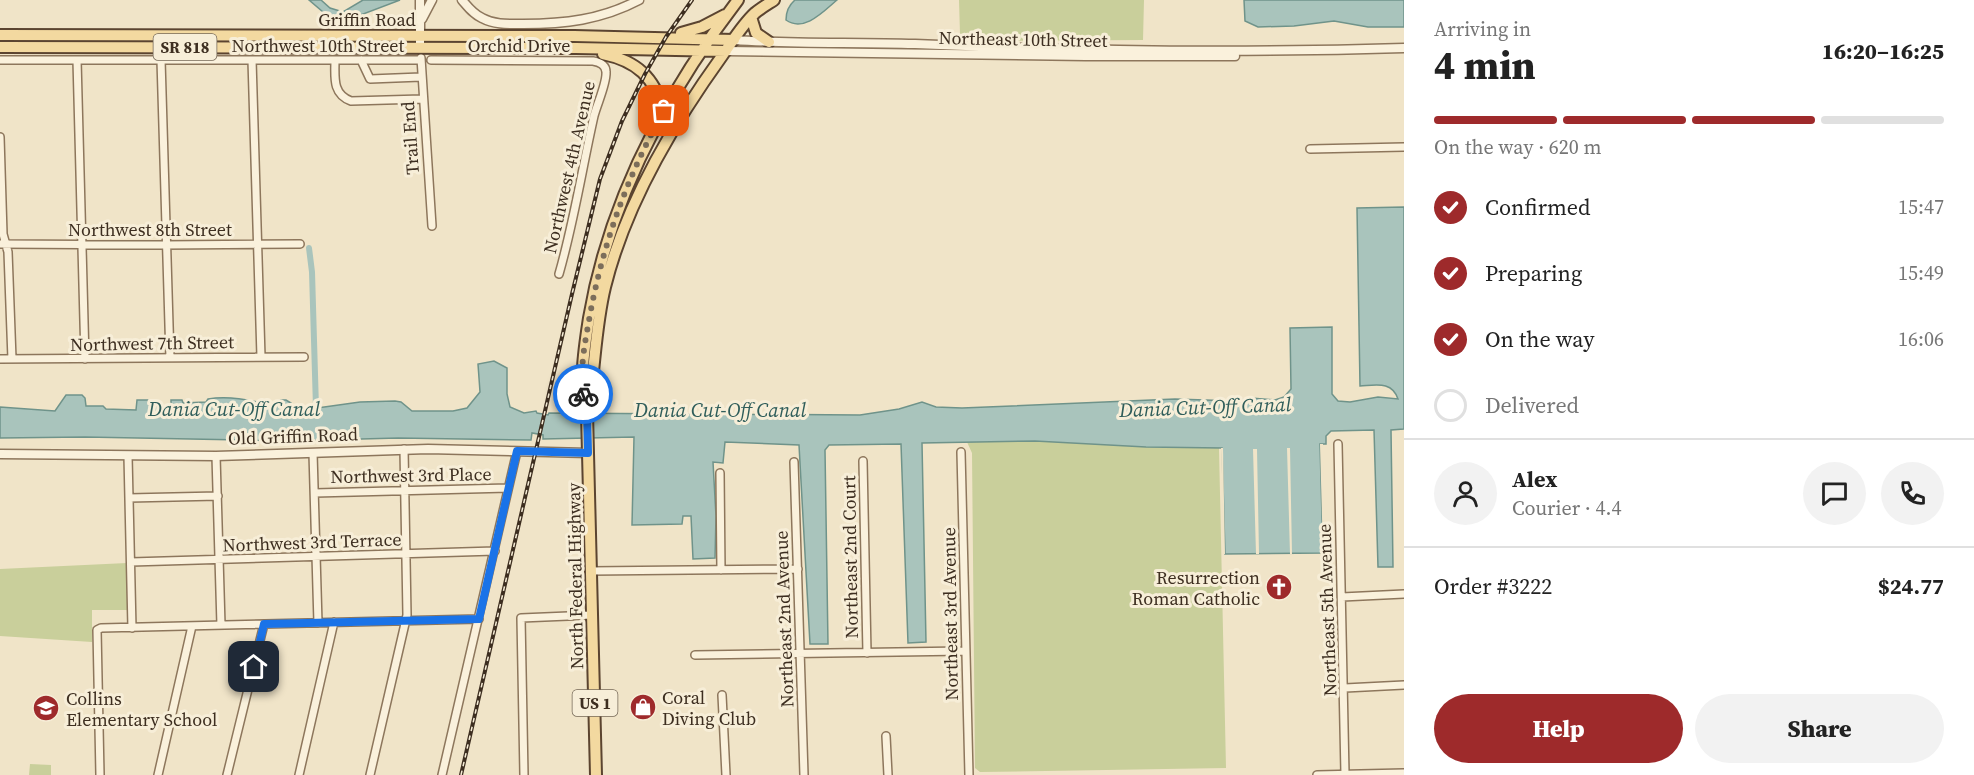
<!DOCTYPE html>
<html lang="en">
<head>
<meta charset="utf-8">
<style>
  :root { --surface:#fff; --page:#f2f2f2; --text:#222; --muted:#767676; --line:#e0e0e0; --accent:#9e2a2b }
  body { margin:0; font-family:"Source Serif 4",serif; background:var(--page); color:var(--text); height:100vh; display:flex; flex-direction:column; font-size:22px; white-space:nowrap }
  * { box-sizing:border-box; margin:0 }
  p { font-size:20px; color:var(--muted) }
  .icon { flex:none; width:33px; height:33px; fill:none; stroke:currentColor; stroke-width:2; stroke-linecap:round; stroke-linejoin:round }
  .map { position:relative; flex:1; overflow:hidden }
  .details { display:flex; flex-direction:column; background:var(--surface); width:570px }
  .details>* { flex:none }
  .pin { position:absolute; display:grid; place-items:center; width:51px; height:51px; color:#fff; margin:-26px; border-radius:12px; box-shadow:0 3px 9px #0006 }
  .courier { position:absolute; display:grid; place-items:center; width:60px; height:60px; margin:-30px; border:4px solid #1a73e8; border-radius:50%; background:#fff; color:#222; box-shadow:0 2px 8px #0007 }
  .summary em { font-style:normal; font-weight:800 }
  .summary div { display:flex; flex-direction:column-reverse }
  .summary { display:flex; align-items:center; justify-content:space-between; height:102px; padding:0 30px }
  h1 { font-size:39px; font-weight:800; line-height:45px }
  .bar { display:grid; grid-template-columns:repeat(4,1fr); gap:9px 6px; align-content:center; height:72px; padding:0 30px }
  .bar i { height:8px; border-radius:4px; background:var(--line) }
  .bar .on { background:var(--accent) }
  .bar p { grid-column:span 4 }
  .line { display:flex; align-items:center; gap:15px; padding:0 30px; border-top:2px solid var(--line) }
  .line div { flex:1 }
  .round { display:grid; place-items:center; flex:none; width:63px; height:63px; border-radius:32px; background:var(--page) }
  ol { padding:0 30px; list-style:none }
  li { display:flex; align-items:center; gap:18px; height:66px }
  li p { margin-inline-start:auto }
  li .icon { padding:6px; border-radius:50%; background:var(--accent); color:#fff; stroke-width:4 }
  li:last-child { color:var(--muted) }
  li i { width:33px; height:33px; border:3px solid var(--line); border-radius:50% }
  .action { display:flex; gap:12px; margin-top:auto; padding:12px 30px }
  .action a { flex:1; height:69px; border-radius:36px; background:var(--accent); color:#fff; font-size:24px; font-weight:800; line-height:69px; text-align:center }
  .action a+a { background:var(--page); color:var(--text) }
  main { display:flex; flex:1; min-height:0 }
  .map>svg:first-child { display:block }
  .green { fill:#c9cf9b }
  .water { fill:#a9c4bc; stroke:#6f938a; stroke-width:1.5 }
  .pier { fill:#f0e4c8 }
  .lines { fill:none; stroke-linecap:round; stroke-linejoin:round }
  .canal { stroke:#a9c4bc; stroke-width:6 }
  .minor-casing { stroke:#8d765c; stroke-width:10 }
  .tertiary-casing { stroke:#8d765c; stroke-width:11 }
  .primary-casing { stroke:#5b4430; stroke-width:14 }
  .minor { stroke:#faf1dc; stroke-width:7 }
  .tertiary { stroke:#faf1dc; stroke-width:8 }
  .primary { stroke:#f3d9a0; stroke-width:10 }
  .rail-casing { stroke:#3d2e20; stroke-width:4 }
  .rail { stroke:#f7eed8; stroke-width:1.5; stroke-dasharray:4.5; stroke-linecap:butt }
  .done { stroke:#7c6e5b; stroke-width:6; stroke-dasharray:0 10.8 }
  .route { stroke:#1a73e8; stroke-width:8 }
  .labels { text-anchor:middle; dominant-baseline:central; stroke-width:6; stroke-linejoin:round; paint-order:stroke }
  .shield { fill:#f7eed8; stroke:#756857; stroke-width:1.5 }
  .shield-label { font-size:16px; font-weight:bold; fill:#3d2e20 }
  .street-label { font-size:18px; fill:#3d2e20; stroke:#f7eed8 }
  .poi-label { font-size:18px; fill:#3d2e20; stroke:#f7eed8; text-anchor:start }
  .water-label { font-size:20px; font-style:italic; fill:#2f5d5a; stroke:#f7eed8 }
</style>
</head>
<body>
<main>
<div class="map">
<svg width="1404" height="775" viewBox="0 0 1404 775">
  <rect width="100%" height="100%" fill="#f0e4c8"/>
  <path class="green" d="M959,0H1144L1143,40L969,41L960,34Z
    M1035,441L1146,447L1219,448L1226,768L980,772L975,768L972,453L967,442Z
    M127,563L129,610H92V642L0,636V569Z
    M30,764L51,765V775H29Z"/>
  <path class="water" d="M309,0H321L330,8L343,12L363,0H400L337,24Z
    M795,0H837C824,11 804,33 786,20C786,12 789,5 795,0Z
    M1244,0H1404V27H1368L1334,21L1294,26L1258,27L1245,21Z
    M1404,207V429L1391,430L1393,567H1378L1374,430L1331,431L1326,436V444H1320L1323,553L1225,554L1222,448L1146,447L1035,441L922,443L926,642L908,643L901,444L829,445L825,450L828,644H810L799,445L725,442L723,463L713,462L716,516L715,558L693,559L691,516H683L682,524L632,525L634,437L543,439V435L532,433L531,440L398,438L288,441L85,437L0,438V407L55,411L66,395H82L85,398L86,406H103L106,409L136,410L137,400H148L149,405L168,408L171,405V400H182L183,403L206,402L208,399C229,395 252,400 272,406L277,405L279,400H286L291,403L292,410L310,409L360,402L395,401L401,402L412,411H453L467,408L480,392L478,364L494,361L507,368V394L510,407L524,413L536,411L537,413L548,415L549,413L860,415L899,409L922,402L936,407L962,408L1175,399L1235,401L1251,398L1275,400L1284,397L1291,389L1290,328L1332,327V394L1338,401L1350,402L1378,397L1398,399C1392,381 1377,385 1360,386L1357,208Z"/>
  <path class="pier" d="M1320,444H1323L1325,553H1323Z
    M1221,448H1223L1225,554H1223Z
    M1287,448H1290L1292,554H1290Z
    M1253,449H1257L1259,554H1256Z"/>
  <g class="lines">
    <path class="canal" d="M309,248L312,272L316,408"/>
    <defs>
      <path id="minor" d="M421,58L432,226
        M0,60H421
        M77,60L85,359
        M161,60L170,358
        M252,60L261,357
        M335,60C335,77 332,94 351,101L422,99
        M361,60L370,79L421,77
        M431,60L593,61C599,62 606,64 606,72C607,83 597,104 594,116C582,169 574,222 559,274
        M0,137L3,234L8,252L12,359
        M1310,149L1404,147
        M0,244L165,245L300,244
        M0,359L304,357
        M1338,444L1345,774
        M961,452L969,775
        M313,453L318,623
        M128,456L132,628
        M216,456L221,625
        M863,461L867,653
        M794,462L804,775
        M720,473L721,570
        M315,493L508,488
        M129,498L218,496
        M131,562L495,551
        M591,571L798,569
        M1342,597L1404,594
        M695,655L965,651
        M1345,688L1404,685
        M722,695L726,775
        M886,736L888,775
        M100,775L97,630L101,628L479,619
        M158,775L192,626
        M227,775L264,624
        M299,775L334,622
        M370,775L407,615L404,449
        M442,775L517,451
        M524,775L521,618L592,615
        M1317,775L1404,773"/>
      <path id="tertiary" d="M462,0C468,7 473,14 482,18C495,25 509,24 523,24C564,24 601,20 639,0
        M422,19L432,0
        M734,40C794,44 854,42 915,44C1078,51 1241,53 1404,48
        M420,48V0
        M726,51L1086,56H1235
        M0,454L216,456L428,449L588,453"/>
      <path id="primary" d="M751,17L756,33L769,42
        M681,33L702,27L725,15
        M0,35L574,36L734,40
        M0,47L576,48L726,51
        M603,54C637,61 654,77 664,111
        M588,409C595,369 595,328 605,287C625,206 673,124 722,56C732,42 742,25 755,13C761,8 768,4 774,0
        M596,775L587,413C579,380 584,351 589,318C609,200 665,95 738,0"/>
    </defs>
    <use href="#minor" class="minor-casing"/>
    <use href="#tertiary" class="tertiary-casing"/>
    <use href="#primary" class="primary-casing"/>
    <use href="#minor" class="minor"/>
    <use href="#tertiary" class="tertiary"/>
    <use href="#primary" class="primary"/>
    <defs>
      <path id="rail" d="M461,775L572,294L600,179L622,121L645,74L666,37L692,0"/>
    </defs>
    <use href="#rail" class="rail-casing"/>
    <use href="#rail" class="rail"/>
  </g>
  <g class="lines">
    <path class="done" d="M583,394C580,372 584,347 588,326C601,249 626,178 664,111"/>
    <path class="route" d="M254,667L264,624L479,619L517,451L588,453L587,412L583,394"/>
  </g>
  <defs>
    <symbol id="church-disc" viewBox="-11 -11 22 22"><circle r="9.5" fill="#9e2a2b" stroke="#f7eed8"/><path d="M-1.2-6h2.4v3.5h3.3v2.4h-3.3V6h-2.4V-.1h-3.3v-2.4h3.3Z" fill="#fff"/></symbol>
    <symbol id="shop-disc" viewBox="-11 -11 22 22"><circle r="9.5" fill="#9e2a2b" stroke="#f7eed8"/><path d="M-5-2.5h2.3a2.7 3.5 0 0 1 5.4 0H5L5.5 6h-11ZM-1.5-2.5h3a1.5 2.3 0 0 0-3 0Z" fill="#fff"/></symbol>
    <symbol id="school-disc" viewBox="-11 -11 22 22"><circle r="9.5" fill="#9e2a2b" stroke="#f7eed8"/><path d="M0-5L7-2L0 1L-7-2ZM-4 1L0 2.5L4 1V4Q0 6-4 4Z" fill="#fff"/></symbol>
  </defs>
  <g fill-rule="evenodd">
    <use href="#church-disc" x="1264" y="572" width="30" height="30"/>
    <use href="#shop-disc" x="628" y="692" width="30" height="30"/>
    <use href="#school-disc" x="31" y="693" width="30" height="30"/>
  </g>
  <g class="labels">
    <g class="shield">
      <rect x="153.5" y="34" width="63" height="26" rx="4.5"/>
      <rect x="572.5" y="690" width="45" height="26" rx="4.5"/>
    </g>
    <g class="shield-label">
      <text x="185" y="47">SR 818</text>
      <text x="595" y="703">US 1</text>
    </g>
    <g class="street-label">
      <text x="367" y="19">Griffin Road</text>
      <text transform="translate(1023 39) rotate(1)">Northeast 10th Street</text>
      <text x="318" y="45">Northwest 10th Street</text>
      <text x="519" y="45">Orchid Drive</text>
      <text transform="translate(410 138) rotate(-94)">Trail End</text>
      <text transform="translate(569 167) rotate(-77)">Northwest 4th Avenue</text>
      <text x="150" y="229">Northwest 8th Street</text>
      <text transform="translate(152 343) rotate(-1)">Northwest 7th Street</text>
      <text transform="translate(293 436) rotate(-2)">Old Griffin Road</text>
      <text transform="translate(411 475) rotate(-1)">Northwest 3rd Place</text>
      <text transform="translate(312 542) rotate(-2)">Northwest 3rd Terrace</text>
      <text transform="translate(850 557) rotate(-91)">Northeast 2nd Court</text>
      <text transform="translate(575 576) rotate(-91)">North Federal Highway</text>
      <text transform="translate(1327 610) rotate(-92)">Northeast 5th Avenue</text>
      <text transform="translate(950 614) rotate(-91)">Northeast 3rd Avenue</text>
      <text transform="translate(784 619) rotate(-92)">Northeast 2nd Avenue</text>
    </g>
    <g class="poi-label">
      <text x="1260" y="577" text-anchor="end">Resurrection<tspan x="1260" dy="21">Roman Catholic</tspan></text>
      <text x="662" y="697">Coral<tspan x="662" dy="21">Diving Club</tspan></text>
      <text x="66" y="698">Collins<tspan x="66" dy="21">Elementary School</tspan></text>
    </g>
    <g class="water-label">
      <text transform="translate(1205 407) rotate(-2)">Dania Cut-Off Canal</text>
      <text x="234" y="409">Dania Cut-Off Canal</text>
      <text x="720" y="410">Dania Cut-Off Canal</text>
    </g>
  </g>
</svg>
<div class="pin" style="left:664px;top:111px;background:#ea580c"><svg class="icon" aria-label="bag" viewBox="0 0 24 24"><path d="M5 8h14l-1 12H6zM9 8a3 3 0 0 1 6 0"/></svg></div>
<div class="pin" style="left:254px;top:667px;background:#1f2937"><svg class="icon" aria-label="home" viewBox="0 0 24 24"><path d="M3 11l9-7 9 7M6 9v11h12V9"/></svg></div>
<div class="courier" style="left:583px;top:394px"><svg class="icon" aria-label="bike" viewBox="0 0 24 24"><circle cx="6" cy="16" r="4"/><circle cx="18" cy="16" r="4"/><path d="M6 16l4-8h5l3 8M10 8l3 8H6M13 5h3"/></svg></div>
</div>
<section class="details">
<div class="summary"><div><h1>4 min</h1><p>Arriving in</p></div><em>16:20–16:25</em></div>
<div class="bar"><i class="on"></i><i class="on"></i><i class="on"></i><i></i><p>On the way · 620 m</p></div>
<ol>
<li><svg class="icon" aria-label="check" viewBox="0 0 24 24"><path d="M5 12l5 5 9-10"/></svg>Confirmed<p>15:47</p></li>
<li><svg class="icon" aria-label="check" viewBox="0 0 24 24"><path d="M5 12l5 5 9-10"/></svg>Preparing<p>15:49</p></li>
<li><svg class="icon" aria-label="check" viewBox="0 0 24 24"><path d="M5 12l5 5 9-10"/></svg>On the way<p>16:06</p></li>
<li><i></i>Delivered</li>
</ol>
<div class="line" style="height:108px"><a class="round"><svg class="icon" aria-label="person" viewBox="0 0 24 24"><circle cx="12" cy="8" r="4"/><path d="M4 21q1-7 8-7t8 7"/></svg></a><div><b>Alex</b><p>Courier · 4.4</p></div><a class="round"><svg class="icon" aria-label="chat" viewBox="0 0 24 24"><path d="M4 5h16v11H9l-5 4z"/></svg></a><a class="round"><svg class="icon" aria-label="phone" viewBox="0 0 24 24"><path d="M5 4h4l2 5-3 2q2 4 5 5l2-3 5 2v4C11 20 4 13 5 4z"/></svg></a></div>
<div class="line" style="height:78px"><div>Order #3222</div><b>$24.77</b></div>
<div class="action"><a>Help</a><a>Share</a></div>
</section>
</main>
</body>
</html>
